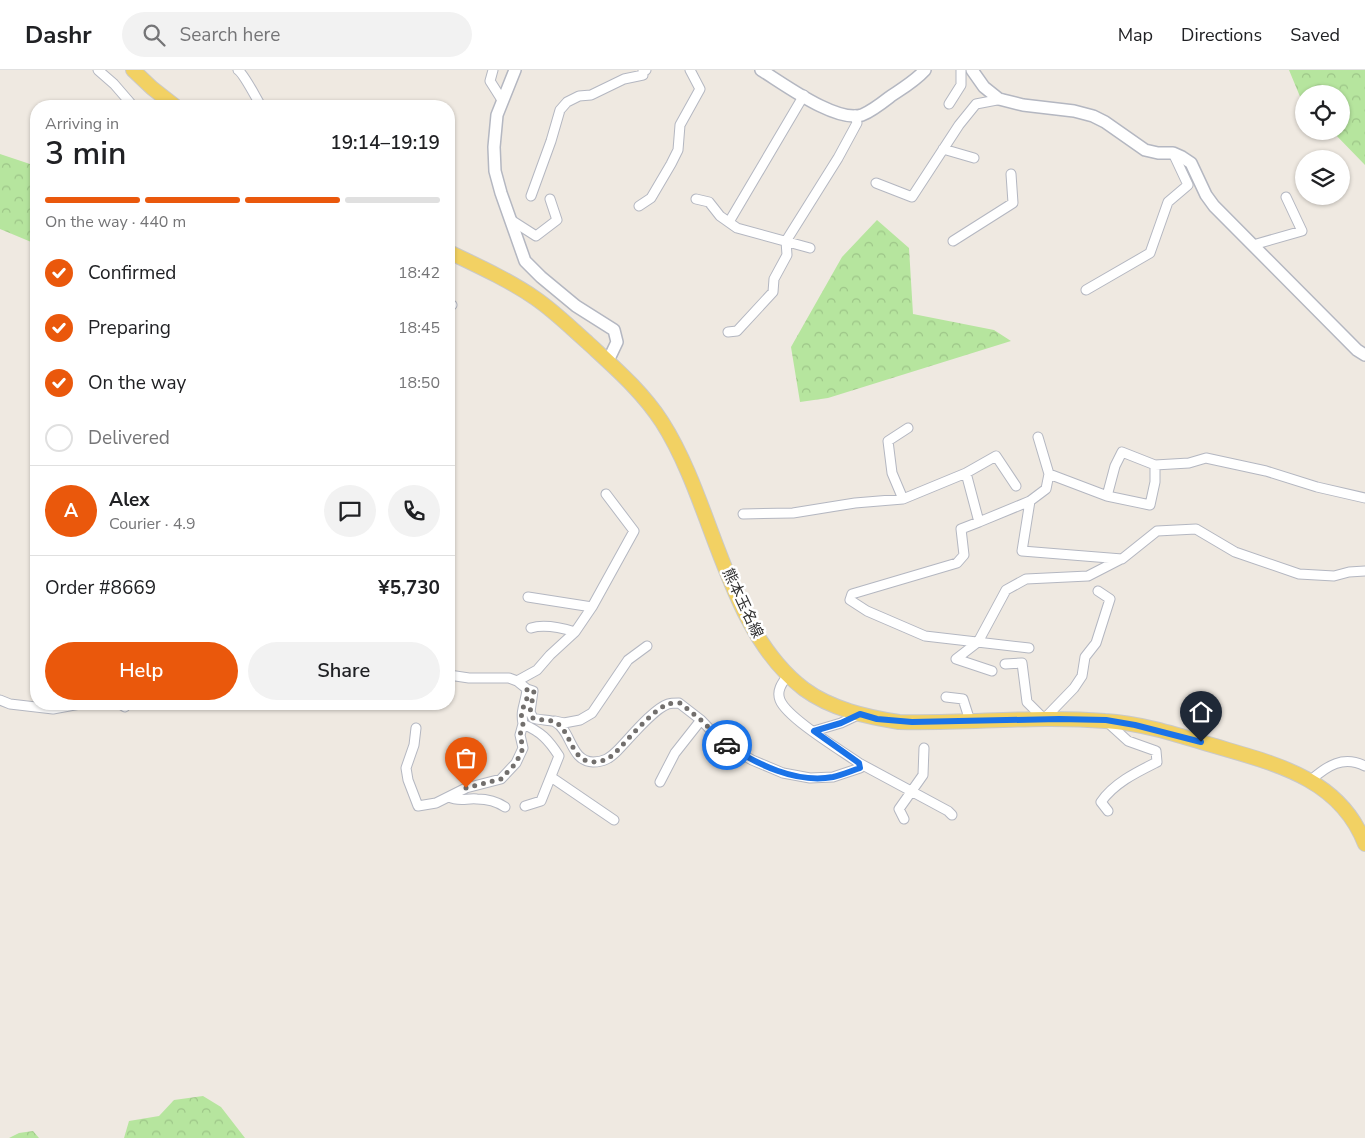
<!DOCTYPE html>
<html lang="en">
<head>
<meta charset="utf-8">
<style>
  :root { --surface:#fff; --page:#f2f2f2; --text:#202124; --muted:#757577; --line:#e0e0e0; --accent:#ea580c }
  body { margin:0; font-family:"Nunito Sans","Noto Sans JP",sans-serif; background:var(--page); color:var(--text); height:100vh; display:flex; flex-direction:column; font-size:19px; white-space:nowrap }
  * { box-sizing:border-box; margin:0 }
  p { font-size:16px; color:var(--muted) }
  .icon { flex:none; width:28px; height:28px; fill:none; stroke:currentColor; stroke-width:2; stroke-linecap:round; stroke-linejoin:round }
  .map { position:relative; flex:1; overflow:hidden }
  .details { position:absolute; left:30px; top:30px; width:425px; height:610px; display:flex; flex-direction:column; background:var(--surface); border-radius:20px; box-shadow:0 1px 4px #0004 }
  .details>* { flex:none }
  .buttons { position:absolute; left:1295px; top:15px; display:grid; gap:10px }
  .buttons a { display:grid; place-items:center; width:55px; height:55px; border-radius:50%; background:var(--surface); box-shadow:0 1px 4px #0004; font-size:25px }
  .pin { position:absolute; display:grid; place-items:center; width:42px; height:42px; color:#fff; margin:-51px -21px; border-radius:50% 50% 50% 0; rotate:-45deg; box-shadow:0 0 5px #0007 }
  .pin .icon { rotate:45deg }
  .courier { position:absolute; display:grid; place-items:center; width:50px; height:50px; margin:-25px; border:4px solid #1a73e8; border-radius:50%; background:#fff; color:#222; box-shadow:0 1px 6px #0007 }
  .summary em { font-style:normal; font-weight:600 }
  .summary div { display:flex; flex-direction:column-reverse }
  .summary { display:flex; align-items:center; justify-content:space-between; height:85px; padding:0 15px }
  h1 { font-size:32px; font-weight:600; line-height:38px }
  .bar { display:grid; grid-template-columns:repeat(4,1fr); gap:8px 5px; align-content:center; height:60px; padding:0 15px }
  .bar i { height:6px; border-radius:4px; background:var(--line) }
  .bar .active { background:var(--accent) }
  .bar p { grid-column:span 4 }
  .line { display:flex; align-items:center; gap:12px; padding:0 15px; border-top:1px solid var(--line) }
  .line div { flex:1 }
  .round { display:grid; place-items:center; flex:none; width:52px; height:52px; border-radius:26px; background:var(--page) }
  ol { padding:0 15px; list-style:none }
  li { display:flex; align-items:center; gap:15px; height:55px }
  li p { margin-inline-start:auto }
  li .icon { padding:5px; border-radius:50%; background:var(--accent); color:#fff; stroke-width:4 }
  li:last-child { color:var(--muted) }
  li i { width:28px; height:28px; border:2px solid var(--line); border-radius:50% }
  .primary-button { display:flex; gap:10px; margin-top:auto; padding:10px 15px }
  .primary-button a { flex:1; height:58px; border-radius:30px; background:var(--accent); color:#fff; font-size:20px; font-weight:600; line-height:58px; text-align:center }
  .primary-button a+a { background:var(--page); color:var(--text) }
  header { display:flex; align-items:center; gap:30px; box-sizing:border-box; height:70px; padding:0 25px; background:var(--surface); border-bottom:1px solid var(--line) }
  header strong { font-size:24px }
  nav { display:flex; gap:28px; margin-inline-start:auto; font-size:18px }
  .search { width:350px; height:45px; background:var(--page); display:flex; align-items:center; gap:12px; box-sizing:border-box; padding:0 18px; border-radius:28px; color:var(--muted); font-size:19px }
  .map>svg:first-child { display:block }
  .forest { fill:url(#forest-crowns) }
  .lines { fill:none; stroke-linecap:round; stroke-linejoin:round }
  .minor-casing { stroke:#b4b7c1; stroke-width:11 }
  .tertiary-casing { stroke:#b4b7c1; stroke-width:14 }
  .primary-casing { stroke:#c9c9c9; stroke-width:16 }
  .minor { stroke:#fff; stroke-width:9 }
  .tertiary { stroke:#fff; stroke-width:11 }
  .primary { stroke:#f2d163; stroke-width:14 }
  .done { stroke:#726f6d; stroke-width:5; stroke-dasharray:0 9 }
  .route { stroke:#1a73e8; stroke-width:6 }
  .labels { text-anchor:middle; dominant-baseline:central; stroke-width:5; stroke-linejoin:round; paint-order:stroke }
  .street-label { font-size:15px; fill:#2e2e2e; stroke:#fff }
</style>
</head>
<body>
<header>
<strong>Dashr</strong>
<div class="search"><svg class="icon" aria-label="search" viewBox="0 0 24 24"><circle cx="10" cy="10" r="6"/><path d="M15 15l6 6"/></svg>Search here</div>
<nav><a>Map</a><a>Directions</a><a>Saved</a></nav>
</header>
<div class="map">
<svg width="1365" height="1068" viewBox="0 0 1365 1068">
  <defs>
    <pattern id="forest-crowns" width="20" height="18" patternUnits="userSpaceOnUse" patternTransform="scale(1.25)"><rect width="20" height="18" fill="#b6e59e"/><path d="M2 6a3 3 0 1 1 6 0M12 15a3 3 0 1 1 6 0" fill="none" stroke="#9dc588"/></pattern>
  </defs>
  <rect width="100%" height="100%" fill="#efe9e1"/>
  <path class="forest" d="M1289,0H1365V95L1332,61H1341V24H1304V32L1301,29Z
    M0,84L36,96V174L0,159Z
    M877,150L909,178L913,244L994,260L1011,271L828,328L800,332L791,277L842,187Z
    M203,1026L221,1037L245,1068H124L129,1051L159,1046L174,1030Z
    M33,1061L39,1068H9L19,1063Z"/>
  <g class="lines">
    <defs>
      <path id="minor" d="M98,0L114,14L133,36
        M238,0C244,4 256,28 261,36
        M493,0L490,11L502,30
        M949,34L961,15V0
        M943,79L974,88
        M876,113L912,127L959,55L976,34L1002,29
        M531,126L551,71L560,40L567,32L579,26L591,25L624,9L643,5V1L646,0
        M696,129L709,132L720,146L737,158L810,178
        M639,136L651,128L671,94L678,80L680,55L700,19L690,0
        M511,150L536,166L557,150L550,129
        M729,152L804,25
        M953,171L1013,133L1011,104
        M1253,175L1302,161L1286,127
        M1086,220L1150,183L1168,132L1188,115L1173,83
        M449,236L452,235
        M728,262L737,261L773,222L774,209L787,185L786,171L838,88L857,53L855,45
        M1155,395L1189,393L1206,388L1266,401L1317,417L1365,428
        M966,403L979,452L961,459L964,485L957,493L852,524L850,530L867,541L925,566L1029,578
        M1049,404L1107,426L1115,396L1122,382L1155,395V412L1150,435L1107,426
        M903,429L892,403L888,371L908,358
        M1030,431L1046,419L1049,404L1038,367
        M743,444L793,443L855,433L903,429L966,403L996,386L1016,416
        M979,452L1030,431L1022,481L1122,489L1157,461L1196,459L1235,482L1299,504L1334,506L1349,502L1365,501
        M528,527L592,537L575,562
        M592,537L634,461L606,424
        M531,558C544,554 562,558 575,562L550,585L537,600L517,611L527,619L533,621L530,642L533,648C538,650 552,650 555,652C572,661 570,691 593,692C604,692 610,688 617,681C629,669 653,639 668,634C671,633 676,633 679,633L701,650L724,674L752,690L783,703L810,708L833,707L860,698L859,693C842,681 787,648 780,630C776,620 783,612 788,605
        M1005,594L1022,593L1027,632L1044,649L1074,618L1082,606L1085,587L1096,573L1110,529L1098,521
        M992,601L956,589L978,572L1006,520L1026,509L1088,506L1121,489
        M449,605L469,608H509L517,611
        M946,627L963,629L970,651
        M0,630L10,634L53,639L80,634
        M120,634L125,637
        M555,651L564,653L580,650L592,643L628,590L647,576
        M1106,651L1128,671L1156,681L1157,692C1137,702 1114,713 1101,732L1108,741
        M416,658L414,675L406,698L408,710L418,736L436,733L466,718L501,709L516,693L523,678L520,665L523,654
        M814,661L841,653L860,644
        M859,693L948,741L952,745
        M551,707L614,750
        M1311,710C1327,696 1343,685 1365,696
        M660,712L675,683L701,650
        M449,727C459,732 467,728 477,729C487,729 496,731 505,737
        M525,736L541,731L559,686C548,669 541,662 523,654C520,639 526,633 527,619
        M904,749L899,739L923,705L924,678"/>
      <path id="tertiary" d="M515,0L497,45L494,77L495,101L501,123L525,191L541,207L576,236L614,260L617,272L608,291
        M761,0C784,14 836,53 862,45C872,41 882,33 891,26C903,18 915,11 925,0
        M972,0L984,17L999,29L1023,35L1074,41L1093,46L1105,52L1145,80L1158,83H1173L1182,87L1191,93L1206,125L1214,136L1357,280L1365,285"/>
      <path id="primary" d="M133,0L152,18L175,36
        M449,182C478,196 509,210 535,228C554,241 570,257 587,272C614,297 642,321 662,352C714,433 726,560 804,619C831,639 867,647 899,652C968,654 1036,645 1105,651C1140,653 1175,664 1208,674C1271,693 1339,706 1365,774"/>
    </defs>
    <use href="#minor" class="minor-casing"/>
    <use href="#tertiary" class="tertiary-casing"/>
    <use href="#primary" class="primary-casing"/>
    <use href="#minor" class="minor"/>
    <use href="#tertiary" class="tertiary"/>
    <use href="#primary" class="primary"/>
  </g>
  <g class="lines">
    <path class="done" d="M466,718L501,709L516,693L523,678L520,665L523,654L521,643L527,628V619L534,621L530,642L533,648C538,650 552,650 555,652C572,661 570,691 593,692C604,692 610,688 617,681C628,669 654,639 668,634C671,633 676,633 680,633L701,650L727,675"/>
    <path class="route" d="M727,675C757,694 796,714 833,707C842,705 851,701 860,698L859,693L814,661L841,653L860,644L877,649L912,652L1059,649L1106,650L1135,655L1201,672"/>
  </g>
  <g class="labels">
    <g class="street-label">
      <text transform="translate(743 533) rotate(65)">熊本玉名線</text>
    </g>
  </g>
</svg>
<div class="buttons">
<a><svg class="icon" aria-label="locate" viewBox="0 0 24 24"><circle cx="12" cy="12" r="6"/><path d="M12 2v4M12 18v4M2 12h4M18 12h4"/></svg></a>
<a><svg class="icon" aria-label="layers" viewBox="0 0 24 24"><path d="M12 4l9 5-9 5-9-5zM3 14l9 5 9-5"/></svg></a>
</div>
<div class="pin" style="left:466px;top:718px;background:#ea580c"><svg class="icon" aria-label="bag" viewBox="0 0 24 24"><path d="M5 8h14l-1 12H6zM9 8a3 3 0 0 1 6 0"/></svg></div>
<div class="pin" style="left:1201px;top:672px;background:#1f2937"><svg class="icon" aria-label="home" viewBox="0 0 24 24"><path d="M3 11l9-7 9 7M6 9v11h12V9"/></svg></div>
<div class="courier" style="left:727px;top:675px"><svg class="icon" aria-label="car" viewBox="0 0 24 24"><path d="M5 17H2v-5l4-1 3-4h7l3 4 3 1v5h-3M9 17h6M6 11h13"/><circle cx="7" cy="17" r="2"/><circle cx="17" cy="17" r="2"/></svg></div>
<section class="details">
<div class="summary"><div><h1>3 min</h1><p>Arriving in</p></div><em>19:14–19:19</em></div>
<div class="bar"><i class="active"></i><i class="active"></i><i class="active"></i><i></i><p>On the way · 440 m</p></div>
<ol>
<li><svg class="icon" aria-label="check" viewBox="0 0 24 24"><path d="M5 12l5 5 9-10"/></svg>Confirmed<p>18:42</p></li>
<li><svg class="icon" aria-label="check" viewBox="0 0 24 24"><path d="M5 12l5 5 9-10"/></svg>Preparing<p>18:45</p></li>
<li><svg class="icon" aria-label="check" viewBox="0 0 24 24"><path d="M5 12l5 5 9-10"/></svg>On the way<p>18:50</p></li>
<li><i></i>Delivered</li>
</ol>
<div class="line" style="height:90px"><b class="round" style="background:var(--accent);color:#fff">A</b><div><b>Alex</b><p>Courier · 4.9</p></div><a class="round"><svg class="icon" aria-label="chat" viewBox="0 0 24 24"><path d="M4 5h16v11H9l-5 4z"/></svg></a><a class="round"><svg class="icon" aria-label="phone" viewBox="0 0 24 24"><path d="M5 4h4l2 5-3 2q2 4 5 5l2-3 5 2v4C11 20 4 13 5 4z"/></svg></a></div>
<div class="line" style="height:65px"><div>Order #8669</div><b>¥5,730</b></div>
<div class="primary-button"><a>Help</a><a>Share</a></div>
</section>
</div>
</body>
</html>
